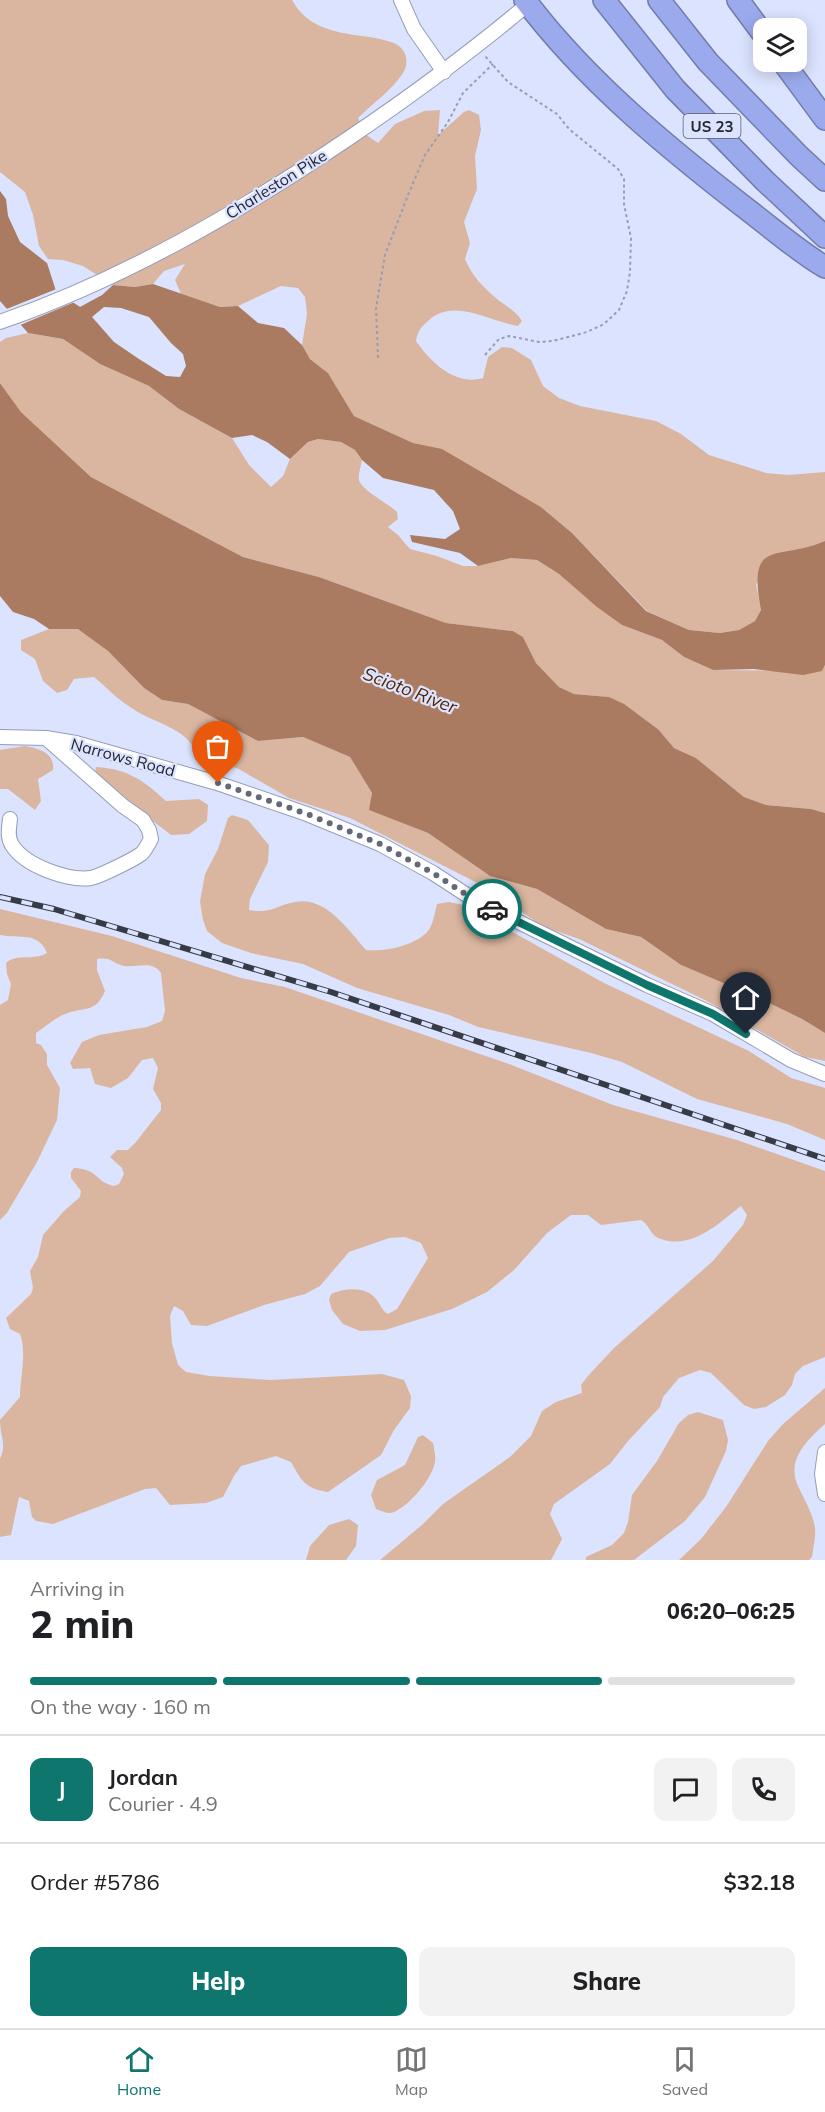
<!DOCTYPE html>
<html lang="en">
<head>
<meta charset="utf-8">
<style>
  :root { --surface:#fff; --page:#f2f2f2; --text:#202124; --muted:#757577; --line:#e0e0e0; --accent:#0f766e }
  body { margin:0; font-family:Mulish,sans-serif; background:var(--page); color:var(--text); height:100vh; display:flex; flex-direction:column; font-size:22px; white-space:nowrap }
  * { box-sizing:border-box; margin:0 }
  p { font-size:20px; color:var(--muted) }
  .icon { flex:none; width:33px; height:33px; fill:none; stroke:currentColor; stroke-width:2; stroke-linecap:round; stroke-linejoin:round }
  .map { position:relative; height:1560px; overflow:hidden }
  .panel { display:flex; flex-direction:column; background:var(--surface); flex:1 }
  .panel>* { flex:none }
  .tools { position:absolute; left:753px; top:18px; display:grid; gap:12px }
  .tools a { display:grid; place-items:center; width:54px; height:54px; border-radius:12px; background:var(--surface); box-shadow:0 3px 15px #0003; font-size:30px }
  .pin { position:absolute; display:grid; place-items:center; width:51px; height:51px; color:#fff; margin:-62px -26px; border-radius:50% 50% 50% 0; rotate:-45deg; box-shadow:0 0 6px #0007 }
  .pin .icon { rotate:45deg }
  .courier { position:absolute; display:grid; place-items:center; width:60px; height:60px; margin:-30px; border:4px solid #0f766e; border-radius:50%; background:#fff; color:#222; box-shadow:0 2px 8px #0007 }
  .head em { font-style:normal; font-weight:800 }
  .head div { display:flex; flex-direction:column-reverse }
  .head { display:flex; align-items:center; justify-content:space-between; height:102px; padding:0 30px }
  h1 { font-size:39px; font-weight:800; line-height:45px }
  .bar { display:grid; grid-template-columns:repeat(4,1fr); gap:9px 6px; align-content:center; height:72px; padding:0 30px }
  .bar i { height:8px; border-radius:4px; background:var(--line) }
  .bar .active { background:var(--accent) }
  .bar p { grid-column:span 4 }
  .line { display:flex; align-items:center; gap:15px; padding:0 30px; border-top:2px solid var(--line) }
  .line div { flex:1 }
  .round { display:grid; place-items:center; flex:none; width:63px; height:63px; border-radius:12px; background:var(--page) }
  .action { display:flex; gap:12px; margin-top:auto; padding:12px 30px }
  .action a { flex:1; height:69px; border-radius:12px; background:var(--accent); color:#fff; font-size:24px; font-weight:800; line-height:69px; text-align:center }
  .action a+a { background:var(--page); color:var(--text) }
  .tabs { display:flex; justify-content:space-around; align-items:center; height:84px; border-top:2px solid var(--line); background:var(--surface); font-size:16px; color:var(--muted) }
  .tabs a { display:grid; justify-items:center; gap:3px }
  .tabs .active { color:var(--accent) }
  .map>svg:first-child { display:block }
  .green { fill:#dab6a1 }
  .water { fill:#aa7b60; fill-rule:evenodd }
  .pier { fill:#dce3fe }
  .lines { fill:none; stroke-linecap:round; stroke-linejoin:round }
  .minor-casing { stroke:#969db6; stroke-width:16 }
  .highway-casing { stroke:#717cab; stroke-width:24 }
  .path { stroke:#989db2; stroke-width:2; stroke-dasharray:3 3; stroke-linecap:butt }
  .minor { stroke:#fff; stroke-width:14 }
  .highway { stroke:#9baaed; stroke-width:21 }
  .rail-casing { stroke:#373b46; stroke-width:6 }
  .rail { stroke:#dce3fe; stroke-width:4; stroke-dasharray:11; stroke-linecap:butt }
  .done { stroke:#646979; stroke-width:6; stroke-dasharray:0 10.8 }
  .route { stroke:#0f766e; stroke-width:8 }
  .labels { text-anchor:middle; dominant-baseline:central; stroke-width:4.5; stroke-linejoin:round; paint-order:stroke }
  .shield { fill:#dce3fe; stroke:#5b5f6e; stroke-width:1.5 }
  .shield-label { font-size:15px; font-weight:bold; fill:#242731 }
  .street-label { font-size:16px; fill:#242731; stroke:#dce3fe }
  .water-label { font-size:18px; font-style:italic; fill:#522502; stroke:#dce3fe }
</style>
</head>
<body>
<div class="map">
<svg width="825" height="1560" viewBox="0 0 825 1560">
  <rect width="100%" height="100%" fill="#dce3fe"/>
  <path class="green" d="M0,0H292C299,12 306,19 318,25C342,37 370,34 394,43C406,48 410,62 403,73C392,90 372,104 358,118L365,134L378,143L395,124L424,111L440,110L438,135L464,112L469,110L479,115L481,130L475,156L477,189L464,222L470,243L465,259C472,276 483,287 497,299C507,307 515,310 522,321L518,326C488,321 454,297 428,321C420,328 418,331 416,341C431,363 456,386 483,378L488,357L502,347L512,348L531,360L543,386L559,398L580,406L656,421L681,434L709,455L766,473L788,475L825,472V541L815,546L756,584L761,610L755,621L739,630L720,633L689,630L647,611L572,533L541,507L442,450L413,443L354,416L328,373L310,359L304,350L302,345L307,314L305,297L298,288L281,286L238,306L220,307L181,294L175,280L185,264L164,271L153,284L135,287L113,285L83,266L63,260L48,259L39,246L33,215L25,192L0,172Z
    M28,333L63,339L100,364L149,386L179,409L232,438L249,465L271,487L283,476L290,459L308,442L318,439L341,442L355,450L362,460C361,466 358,474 359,480C361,490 388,503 397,512L398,519L388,527L398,535L410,549L437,556L463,566H478L511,558L537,560L559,574L597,606L622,625L662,640L684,657L713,670L822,671L825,665V813L811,809L766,805L744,797L696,758L674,748L659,730L609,697L574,694L559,687L536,663L523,637L513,631L446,623L319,577L243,557L91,477L21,412L0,383V342L6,338Z
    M78,628L108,651L144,688L162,700L188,704L258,741L303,737L350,757L372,793L370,810L428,833L490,876L537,889L606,929L641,937L681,965L761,999L802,1019L825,1033V1061L805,1057L705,1000L579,939L542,926L491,890L350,818L289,798L237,768L224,766L213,770C191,760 200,752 187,739C171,724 148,720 130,707C117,699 106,687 94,677L74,679L67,690L57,693L43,681L35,659L21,650V640L49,629Z
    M25,746C40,749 55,753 53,770L38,779L41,801L35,810L8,789H0V750Z
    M96,767C128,769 143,780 166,801L199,799L208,805L207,821L189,834L171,835L136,808L124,796L114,791L95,772Z
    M232,815L248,820L269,845L268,862L250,899L249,910C272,914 274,906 295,902C326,896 348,930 366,950C384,952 415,946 428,931C433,925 435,912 437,904L449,902L464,905L604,983L749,1051L791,1078L825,1088V1140L787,1124L697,1099L622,1062L591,1053L478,1027L449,1015L357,988L303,964L251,953L222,943L207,931L203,920L200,902L205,874L218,849L228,818Z
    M0,909L112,936L241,978L285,987L509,1064L613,1105L737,1140L825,1171V1357L803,1366L795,1374L792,1385L785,1395L766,1407L754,1409L744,1405L711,1373L700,1370L679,1378L663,1397L660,1407L628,1441L610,1464L554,1504L550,1514L562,1539L551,1560H380L423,1524L443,1504L510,1457L531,1436L542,1411L556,1402L582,1393L581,1385L587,1377L614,1348L713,1261L743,1225L747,1215L741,1206C719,1223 692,1250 661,1239C650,1236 650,1225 641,1220L601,1225L588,1215H571L547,1233L514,1270L487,1292L452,1309L385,1330L360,1331L343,1324L332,1310L329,1300L331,1294C345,1288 366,1286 376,1299C381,1305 381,1310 388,1314L397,1309L428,1258L421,1243L405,1237L389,1238L349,1252L320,1286L305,1294L264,1305L207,1326L191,1325L183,1311L174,1306L170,1316L172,1343L178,1365L186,1372L209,1376L270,1380L382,1374L404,1380L411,1396L410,1408L394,1430L381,1455L328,1492C305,1488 302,1482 291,1462L276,1456L241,1466L234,1476L223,1497L206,1503L170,1505L156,1488L145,1489L53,1524L36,1521L32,1517L29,1501L19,1497L11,1535L0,1537V1459C7,1444 0,1436 0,1420L20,1397C20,1378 27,1352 20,1334L10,1329L6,1318L31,1294L33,1288L30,1271L38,1257L43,1235L64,1211L80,1197L81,1191L71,1178V1172L74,1168C99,1169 95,1182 114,1186L119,1184L124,1174L122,1168L110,1157L117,1150H128L136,1142L161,1110V1103L153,1089L158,1068L153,1058L142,1060L128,1078L111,1088L95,1084L90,1068L73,1069L70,1063L82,1042L99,1035L147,1027L162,1021L165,1011L161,973C152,960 137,968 124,966C111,963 113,957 97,959V970L105,991C95,1014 85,1006 65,1014C55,1018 45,1027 36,1033V1043L41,1045L47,1054V1065L60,1088L57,1120L37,1162L7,1213L0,1220V1005L8,1000L11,984L7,974L6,963C17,953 35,961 47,953C38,931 20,939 0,935Z
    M825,1388V1424C806,1441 785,1461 799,1488C805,1501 813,1514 815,1528C816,1537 813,1548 812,1557L809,1560H679L701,1539L726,1507L768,1441L783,1424Z
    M698,1412L723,1420L728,1440L726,1451L705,1497L685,1521L634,1560H586V1557L612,1545L624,1533L628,1522L632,1495L657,1461L679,1423L688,1415Z
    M423,1435L433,1443C434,1449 436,1456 435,1462C432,1479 410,1505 394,1512C389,1515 382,1511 376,1509L371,1495L377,1480L405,1465L418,1437Z
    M349,1519L358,1525L356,1546L346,1560H306L310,1546L329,1525Z"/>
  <path class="water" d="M0,191L6,199L8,216L20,242L47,263L56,291L80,307L102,295L113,285L135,287L153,284L220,307L238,306L258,323L284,328L302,345L310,359L328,373L354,416L413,443L442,449L541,507L572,533L646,611L689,630L720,633L739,630L755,621L761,610C747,536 777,562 825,541V665L822,671L803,675L754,669L713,670L684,657L662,640L622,625L597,607L559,574L537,560L511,558L478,566L460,553L412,542L410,535L445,539L460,529L453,511L434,490L383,478L362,460L355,450L341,442L318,439L308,442L290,459L267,442L252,435L232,438L179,409L149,386L100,364L63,339L28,333L0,301ZM104,307L121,308L149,317L171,343L183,354L186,366L180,377L166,376L139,359L114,342L92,317Z
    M0,383L21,412L91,477L243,557L319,577L446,623L513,631L523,637L536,663L559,687L574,694L609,697L624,704L659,730L674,748L696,758L744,797L766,805L811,809L825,813V1033L802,1019L761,999L681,965L641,937L606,929L537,889L490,876L428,833L369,810L372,793L350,757L303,737L258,741L188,704L162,700L144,688L108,651L78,629H49L34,619L13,612L0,596Z"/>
  <path class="pier" d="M59,288L77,301L18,326L4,310Z"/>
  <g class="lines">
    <defs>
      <path id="minor" d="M401,0L414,29L444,72
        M0,322C124,279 241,211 349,138C411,96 471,52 528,4
        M0,737L46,738L76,743L217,783L307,814L380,844L433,873L476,901L647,985L713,1014L791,1060L825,1074
        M10,819C9,828 7,837 12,845C25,866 68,881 91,878C100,876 133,860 141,854C145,851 148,844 151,839L149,830L143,820L123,806L46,738
        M825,1452L822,1474L825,1494"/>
      <path id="highway" d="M525,0C586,81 668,148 748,210C773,229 798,251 825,267
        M604,0L675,89L765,181L825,237
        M659,0L708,62L799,156L825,180
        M738,0L764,35
        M783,62L825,119"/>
    </defs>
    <use href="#minor" class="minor-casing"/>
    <use href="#highway" class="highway-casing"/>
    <path class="path" d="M485,355L499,339L509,336L539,342L553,341L587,332L604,324L619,310L627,291L630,272L631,238L624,204V179L618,169L569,129L557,114L508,82L485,56
      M378,358L376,308L385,255L408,195L425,155L448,122L463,93L493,64"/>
    <use href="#minor" class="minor"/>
    <use href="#highway" class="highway"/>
    <defs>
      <path id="rail" d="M0,897L54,909L331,992L825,1159"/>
    </defs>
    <use href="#rail" class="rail-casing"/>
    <use href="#rail" class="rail"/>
  </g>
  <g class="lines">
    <path class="done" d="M218,783L307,814L380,844L433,873L476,901L492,909"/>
    <path class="route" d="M492,909L647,985L713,1014L746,1034"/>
  </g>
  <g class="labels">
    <rect class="shield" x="683.5" y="114" width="57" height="24" rx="4.5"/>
    <g class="shield-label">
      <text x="712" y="126">US 23</text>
    </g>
    <g class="street-label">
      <text transform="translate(276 184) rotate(-32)">Charleston Pike</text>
      <text transform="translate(123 757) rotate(15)">Narrows Road</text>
    </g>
    <g class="water-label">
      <text transform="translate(410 690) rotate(21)">Scioto River</text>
    </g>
  </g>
</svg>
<div class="tools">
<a><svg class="icon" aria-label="layers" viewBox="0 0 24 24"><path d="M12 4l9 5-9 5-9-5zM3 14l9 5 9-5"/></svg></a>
</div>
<div class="pin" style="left:218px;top:783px;background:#ea580c"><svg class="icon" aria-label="bag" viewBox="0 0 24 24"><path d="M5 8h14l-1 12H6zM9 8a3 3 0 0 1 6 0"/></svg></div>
<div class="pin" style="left:746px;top:1034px;background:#1f2937"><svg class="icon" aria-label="home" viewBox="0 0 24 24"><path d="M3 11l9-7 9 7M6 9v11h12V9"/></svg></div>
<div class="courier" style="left:492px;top:909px"><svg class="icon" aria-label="car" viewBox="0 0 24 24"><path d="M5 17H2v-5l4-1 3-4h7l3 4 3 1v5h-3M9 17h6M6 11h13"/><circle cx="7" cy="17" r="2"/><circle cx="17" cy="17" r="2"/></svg></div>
</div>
<section class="panel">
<div class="head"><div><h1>2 min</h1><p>Arriving in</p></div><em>06:20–06:25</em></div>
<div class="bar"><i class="active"></i><i class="active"></i><i class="active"></i><i></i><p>On the way · 160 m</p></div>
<div class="line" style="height:108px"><b class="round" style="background:var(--accent);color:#fff">J</b><div><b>Jordan</b><p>Courier · 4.9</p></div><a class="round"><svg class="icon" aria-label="chat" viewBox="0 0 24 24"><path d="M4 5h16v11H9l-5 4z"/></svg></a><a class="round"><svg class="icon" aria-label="phone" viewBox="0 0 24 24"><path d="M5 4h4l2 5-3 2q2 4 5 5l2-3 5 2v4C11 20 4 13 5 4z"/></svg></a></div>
<div class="line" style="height:78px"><div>Order #5786</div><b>$32.18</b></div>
<div class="action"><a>Help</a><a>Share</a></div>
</section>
<nav class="tabs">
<a class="active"><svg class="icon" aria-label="home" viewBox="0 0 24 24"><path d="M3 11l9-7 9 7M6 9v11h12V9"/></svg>Home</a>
<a><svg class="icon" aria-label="map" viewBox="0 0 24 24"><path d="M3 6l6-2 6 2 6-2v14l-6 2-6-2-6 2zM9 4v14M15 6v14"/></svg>Map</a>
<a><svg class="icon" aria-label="saved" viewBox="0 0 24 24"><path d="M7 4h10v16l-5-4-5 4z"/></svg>Saved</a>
</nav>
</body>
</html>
